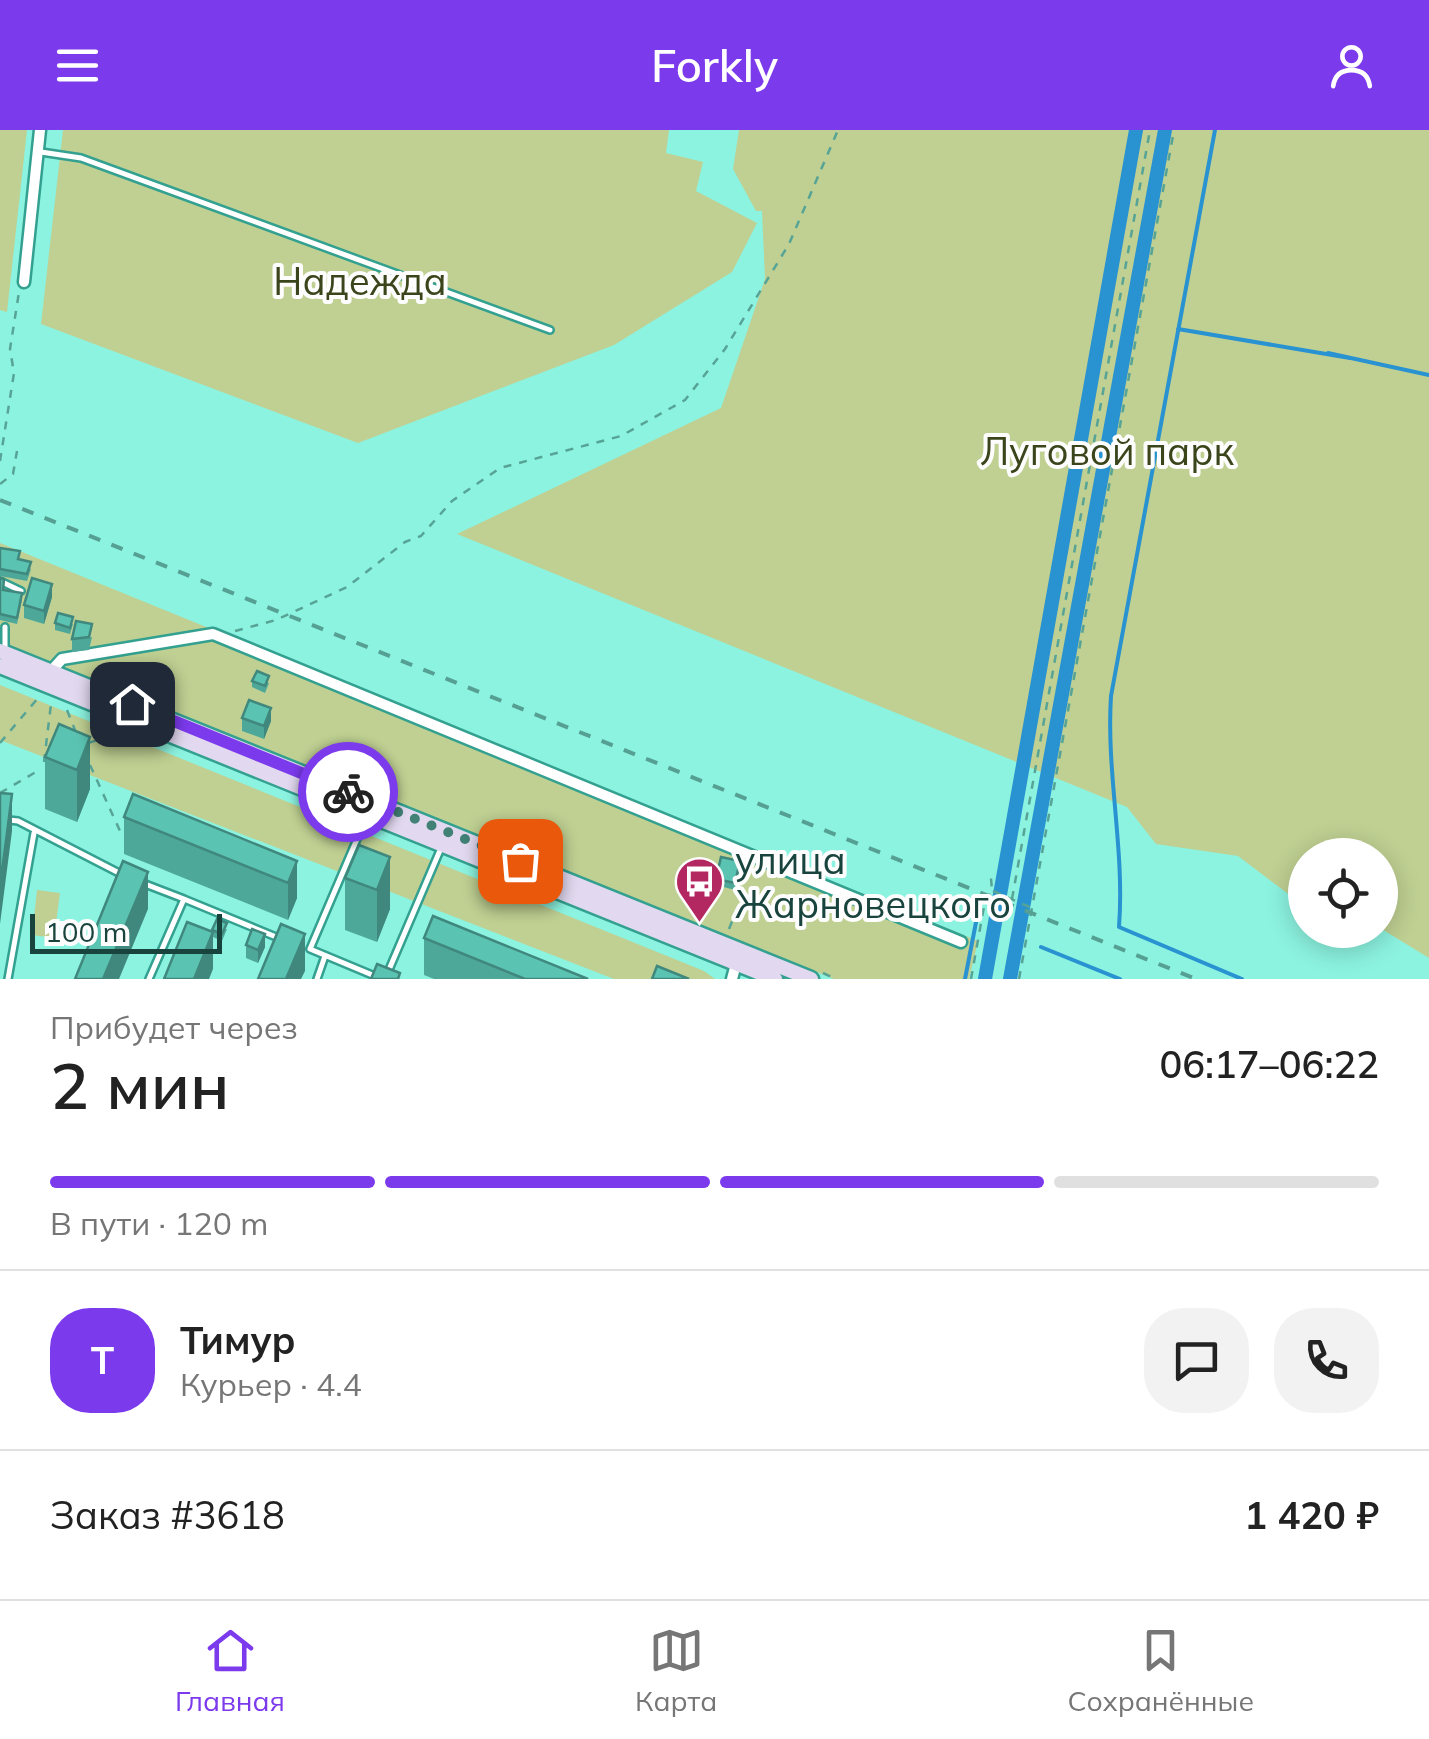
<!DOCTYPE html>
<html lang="ru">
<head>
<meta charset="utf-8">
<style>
  :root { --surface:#fff; --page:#f2f2f2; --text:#222; --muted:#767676; --line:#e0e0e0; --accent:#7c3aed }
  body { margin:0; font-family:Mulish,sans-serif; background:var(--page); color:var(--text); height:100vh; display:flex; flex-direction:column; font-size:38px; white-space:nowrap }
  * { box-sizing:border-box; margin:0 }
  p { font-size:32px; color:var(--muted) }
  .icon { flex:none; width:55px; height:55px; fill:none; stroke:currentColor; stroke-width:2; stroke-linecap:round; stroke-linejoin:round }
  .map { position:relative; height:849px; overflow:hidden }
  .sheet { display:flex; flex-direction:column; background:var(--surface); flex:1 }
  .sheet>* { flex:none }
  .buttons { position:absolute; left:1288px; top:708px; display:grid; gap:20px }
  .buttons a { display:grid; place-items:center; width:110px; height:110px; border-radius:50%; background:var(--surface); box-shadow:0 5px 25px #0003; font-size:50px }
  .scale { position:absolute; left:30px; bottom:25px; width:192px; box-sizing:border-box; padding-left:10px; border:5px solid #18443d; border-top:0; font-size:28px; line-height:35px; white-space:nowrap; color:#18443d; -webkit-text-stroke:8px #fdfdfd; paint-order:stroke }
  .pin { position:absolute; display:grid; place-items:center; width:85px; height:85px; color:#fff; margin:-42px; border-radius:20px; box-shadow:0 5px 15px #0006 }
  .courier { position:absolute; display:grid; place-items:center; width:100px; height:100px; margin:-50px; border:8px solid #7c3aed; border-radius:50%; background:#fff; color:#222; box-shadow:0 2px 12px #0007 }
  .head em { font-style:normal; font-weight:600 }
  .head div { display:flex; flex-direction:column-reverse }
  .head { display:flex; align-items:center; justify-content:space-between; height:170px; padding:0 50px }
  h1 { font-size:65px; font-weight:600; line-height:75px }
  .bar { display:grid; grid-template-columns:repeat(4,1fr); gap:15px 10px; align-content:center; height:120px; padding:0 50px }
  .bar i { height:12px; border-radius:8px; background:var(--line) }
  .bar .current { background:var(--accent) }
  .bar p { grid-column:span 4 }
  .line { display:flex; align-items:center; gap:25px; padding:0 50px; border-top:2px solid var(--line) }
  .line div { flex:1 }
  .round { display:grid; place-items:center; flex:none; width:105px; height:105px; border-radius:40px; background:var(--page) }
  header { display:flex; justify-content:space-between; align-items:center; height:130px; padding:0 50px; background:var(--accent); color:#fff; font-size:45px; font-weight:600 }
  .dock { display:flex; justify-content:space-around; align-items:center; height:140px; border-top:2px solid var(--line); background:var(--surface); font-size:28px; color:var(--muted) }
  .dock a { display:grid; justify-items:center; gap:5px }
  .dock .current { color:var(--accent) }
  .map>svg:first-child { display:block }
  .green { fill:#bfd092 }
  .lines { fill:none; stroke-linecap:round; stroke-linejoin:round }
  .stream { stroke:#2992d1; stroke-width:4 }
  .canal { stroke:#2992d1; stroke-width:14 }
  .lane-casing { stroke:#33a090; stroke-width:10 }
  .street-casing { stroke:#33a090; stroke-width:15 }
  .secondary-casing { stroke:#33a090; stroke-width:19 }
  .path { stroke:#57a496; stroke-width:2.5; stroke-dasharray:8 8; stroke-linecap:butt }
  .lane { stroke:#fff; stroke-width:5 }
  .street { stroke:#fff; stroke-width:10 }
  .secondary { stroke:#e2d9f0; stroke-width:14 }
  .rail { stroke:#55a093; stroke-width:4; stroke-dasharray:12 12; stroke-linecap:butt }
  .wall { fill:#4ea899 }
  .shaded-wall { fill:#40887d }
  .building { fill:#5bc3b2; stroke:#40887d; stroke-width:2.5 }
  .done { stroke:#418176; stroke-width:10; stroke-dasharray:0 18 }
  .route { stroke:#7c3aed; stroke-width:12 }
  .labels { text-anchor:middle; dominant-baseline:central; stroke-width:8; stroke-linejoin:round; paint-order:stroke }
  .park-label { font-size:38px; fill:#3b451b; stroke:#fdfdfd }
  .poi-label { font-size:38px; fill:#18443d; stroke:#fdfdfd; text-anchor:start }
</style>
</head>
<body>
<header><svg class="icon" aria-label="menu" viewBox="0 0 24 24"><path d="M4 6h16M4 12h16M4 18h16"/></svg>Forkly<svg class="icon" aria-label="person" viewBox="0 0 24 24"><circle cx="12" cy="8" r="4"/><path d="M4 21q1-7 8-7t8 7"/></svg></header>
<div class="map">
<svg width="1429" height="849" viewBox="0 0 1429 849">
  <rect width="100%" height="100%" fill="#8cf3e0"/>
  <path class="green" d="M0,0H27L7,182L0,180Z
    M63,0H669L666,23L703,32L696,61L757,93L732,142L614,215L358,313L41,194Z
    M739,0H1429V828L1380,798V725H1305V773L1299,772L1238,726L1156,714L1127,677L457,404L721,278L765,149L762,81H756L733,39Z
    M0,413L978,811L969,849H834L0,514Z
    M0,555L704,841L715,849H614L0,610Z
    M37,760L60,763L54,808L32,805Z"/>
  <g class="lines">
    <path class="stream" d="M1215,0L1111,566C1106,643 1125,720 1119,797L1242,849
      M1178,199L1350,228
      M1328,223L1429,245
      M1041,817L1120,849
      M965,849L978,782"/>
    <path class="canal" d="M985,849L1136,0
      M1010,849L1165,0"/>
    <defs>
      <path id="lane" d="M41,22L81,28L550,200
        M0,451L21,461
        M5,520V497
        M366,688L310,819L382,849
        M0,689L18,691L121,744
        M145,754L184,769
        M8,849L34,703
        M149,849L184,769L281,809
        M317,849L325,826
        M385,849L441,718"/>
      <path id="street" d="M24,152L40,0
        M51,541L62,529L213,504L961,812
        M732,849L737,830"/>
      <path id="secondary" d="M0,521L811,849
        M0,536L775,849"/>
    </defs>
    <use href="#lane" class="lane-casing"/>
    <use href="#street" class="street-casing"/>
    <use href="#secondary" class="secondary-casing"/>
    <path class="path" d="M0,331L14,243L10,219L19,162
      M0,354L13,344L17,321
      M235,501L276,490L347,457L405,412L421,406L452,371L500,338L621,306L685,270L725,219L789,114L838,0
      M67,580L75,600
      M0,613L38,568
      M88,613L124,602
      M44,632L51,574
      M90,635L120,701
      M0,663L41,639
      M993,761L1032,778
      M1012,769L1150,0
      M729,799L738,777
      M823,843L836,849
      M971,849L985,771L992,761L991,748
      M1019,849L1174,0"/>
    <use href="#lane" class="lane"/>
    <use href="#street" class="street"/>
    <use href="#secondary" class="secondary"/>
    <path class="rail" d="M0,370L1196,849"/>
  </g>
  <path class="wall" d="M0,409V418L19,429L31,439L27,451L0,446Z
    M0,448L4,460L22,470L17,494L0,490Z
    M52,467L44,494L24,488V475Z
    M55,493L73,494L70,504L55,500Z
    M92,507L89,520L72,522V509Z
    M252,551L269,553L265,563L252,557Z
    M242,588L271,591L264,609L242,601Z
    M90,607V659L77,692L45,679V627Z
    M124,687L297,731V768L288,790L124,724Z
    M359,715L390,779L377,812L345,800V748Z
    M740,738L735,760L716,755V749Z
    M227,799L222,811L213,807V839L212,800Z
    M424,808L588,849H434L424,845Z
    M246,815L265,817L258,833L246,828Z"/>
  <path class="shaded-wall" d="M52,454V467L44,494V481Z
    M271,578V591L264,609V596Z
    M90,607V659L77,692V640Z
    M12,664V701L0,794V757Z
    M390,727V779L377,812V760Z
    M297,731V768L288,790V753Z
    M148,742V779L119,849H103Z
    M213,802V839L209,849H194Z
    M265,804V817L258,833V820Z
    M305,804V841L301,849H286Z"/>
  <path class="building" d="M0,418L20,421L18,429L31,432L27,444L0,439Z
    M0,448L4,449L3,460L22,463L17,488L0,484Z
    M32,448L52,454L44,481L24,475Z
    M58,483L73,487L70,498L55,493Z
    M76,491L92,494L89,507L72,509Z
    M257,541L269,546L265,556L252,551Z
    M249,570L271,578L264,596L242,588Z
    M59,594L90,607L77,640L45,627Z
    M0,663L12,664L0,757Z
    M133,664L297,731L288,753L124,687Z
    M359,715L390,727L377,760L345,748Z
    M721,727L740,731L735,753L716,749Z
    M123,731L148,742L103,849H75Z
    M433,786L588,849H525L424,808Z
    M217,789L227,793L222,804L212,800Z
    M187,792L213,802L194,849H164Z
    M281,794L305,804L286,849H258Z
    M252,799L265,804L258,820L246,815Z
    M377,834L400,843L398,849H371Z
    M657,836L689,849H652Z"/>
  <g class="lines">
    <path class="done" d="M348,662L520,731"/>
    <path class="route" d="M132,574L348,662"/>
  </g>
  <defs>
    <symbol id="bus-pin" viewBox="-11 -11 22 30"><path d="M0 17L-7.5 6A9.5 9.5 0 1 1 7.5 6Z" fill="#b42862" stroke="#fdfdfd"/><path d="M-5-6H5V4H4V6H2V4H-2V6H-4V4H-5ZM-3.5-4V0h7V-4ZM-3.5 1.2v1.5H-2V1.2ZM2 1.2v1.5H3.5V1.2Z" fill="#fff"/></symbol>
  </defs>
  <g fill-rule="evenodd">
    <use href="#bus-pin" x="672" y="724" width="55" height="75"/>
  </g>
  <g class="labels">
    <g class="park-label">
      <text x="360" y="151">Надежда</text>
      <text x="1107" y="321">Луговой парк</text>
    </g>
    <g class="poi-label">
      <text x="735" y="730">улица<tspan x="735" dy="44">Жарновецкого</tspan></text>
    </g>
  </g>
</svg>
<div class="buttons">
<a><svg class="icon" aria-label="locate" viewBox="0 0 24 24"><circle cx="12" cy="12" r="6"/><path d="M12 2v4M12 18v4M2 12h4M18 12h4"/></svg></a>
</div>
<div class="scale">100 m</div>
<div class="pin" style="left:520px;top:731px;background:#ea580c"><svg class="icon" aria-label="bag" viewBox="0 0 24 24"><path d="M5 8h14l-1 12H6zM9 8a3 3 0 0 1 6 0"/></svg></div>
<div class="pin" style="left:132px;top:574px;background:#1f2937"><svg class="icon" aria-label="home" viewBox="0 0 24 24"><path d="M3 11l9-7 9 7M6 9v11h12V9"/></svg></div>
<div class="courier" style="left:348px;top:662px"><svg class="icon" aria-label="bike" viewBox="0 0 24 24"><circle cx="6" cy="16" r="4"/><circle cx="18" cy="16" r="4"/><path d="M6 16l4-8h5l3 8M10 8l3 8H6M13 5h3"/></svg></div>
</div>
<section class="sheet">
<div class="head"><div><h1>2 мин</h1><p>Прибудет через</p></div><em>06:17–06:22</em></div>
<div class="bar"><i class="current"></i><i class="current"></i><i class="current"></i><i></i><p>В пути · 120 m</p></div>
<div class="line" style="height:180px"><b class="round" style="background:var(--accent);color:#fff">Т</b><div><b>Тимур</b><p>Курьер · 4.4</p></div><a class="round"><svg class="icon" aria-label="chat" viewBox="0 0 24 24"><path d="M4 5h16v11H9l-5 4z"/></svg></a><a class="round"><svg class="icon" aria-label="phone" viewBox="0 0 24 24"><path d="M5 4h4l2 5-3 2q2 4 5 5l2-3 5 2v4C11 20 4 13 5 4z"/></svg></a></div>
<div class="line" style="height:130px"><div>Заказ #3618</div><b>1 420 ₽</b></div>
</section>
<nav class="dock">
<a class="current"><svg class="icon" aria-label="home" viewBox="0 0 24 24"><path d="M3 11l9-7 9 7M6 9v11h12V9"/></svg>Главная</a>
<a><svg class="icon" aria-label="map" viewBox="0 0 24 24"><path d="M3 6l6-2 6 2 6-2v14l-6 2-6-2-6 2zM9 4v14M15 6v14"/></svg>Карта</a>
<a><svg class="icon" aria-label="saved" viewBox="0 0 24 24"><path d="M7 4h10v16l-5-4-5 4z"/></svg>Сохранённые</a>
</nav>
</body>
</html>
